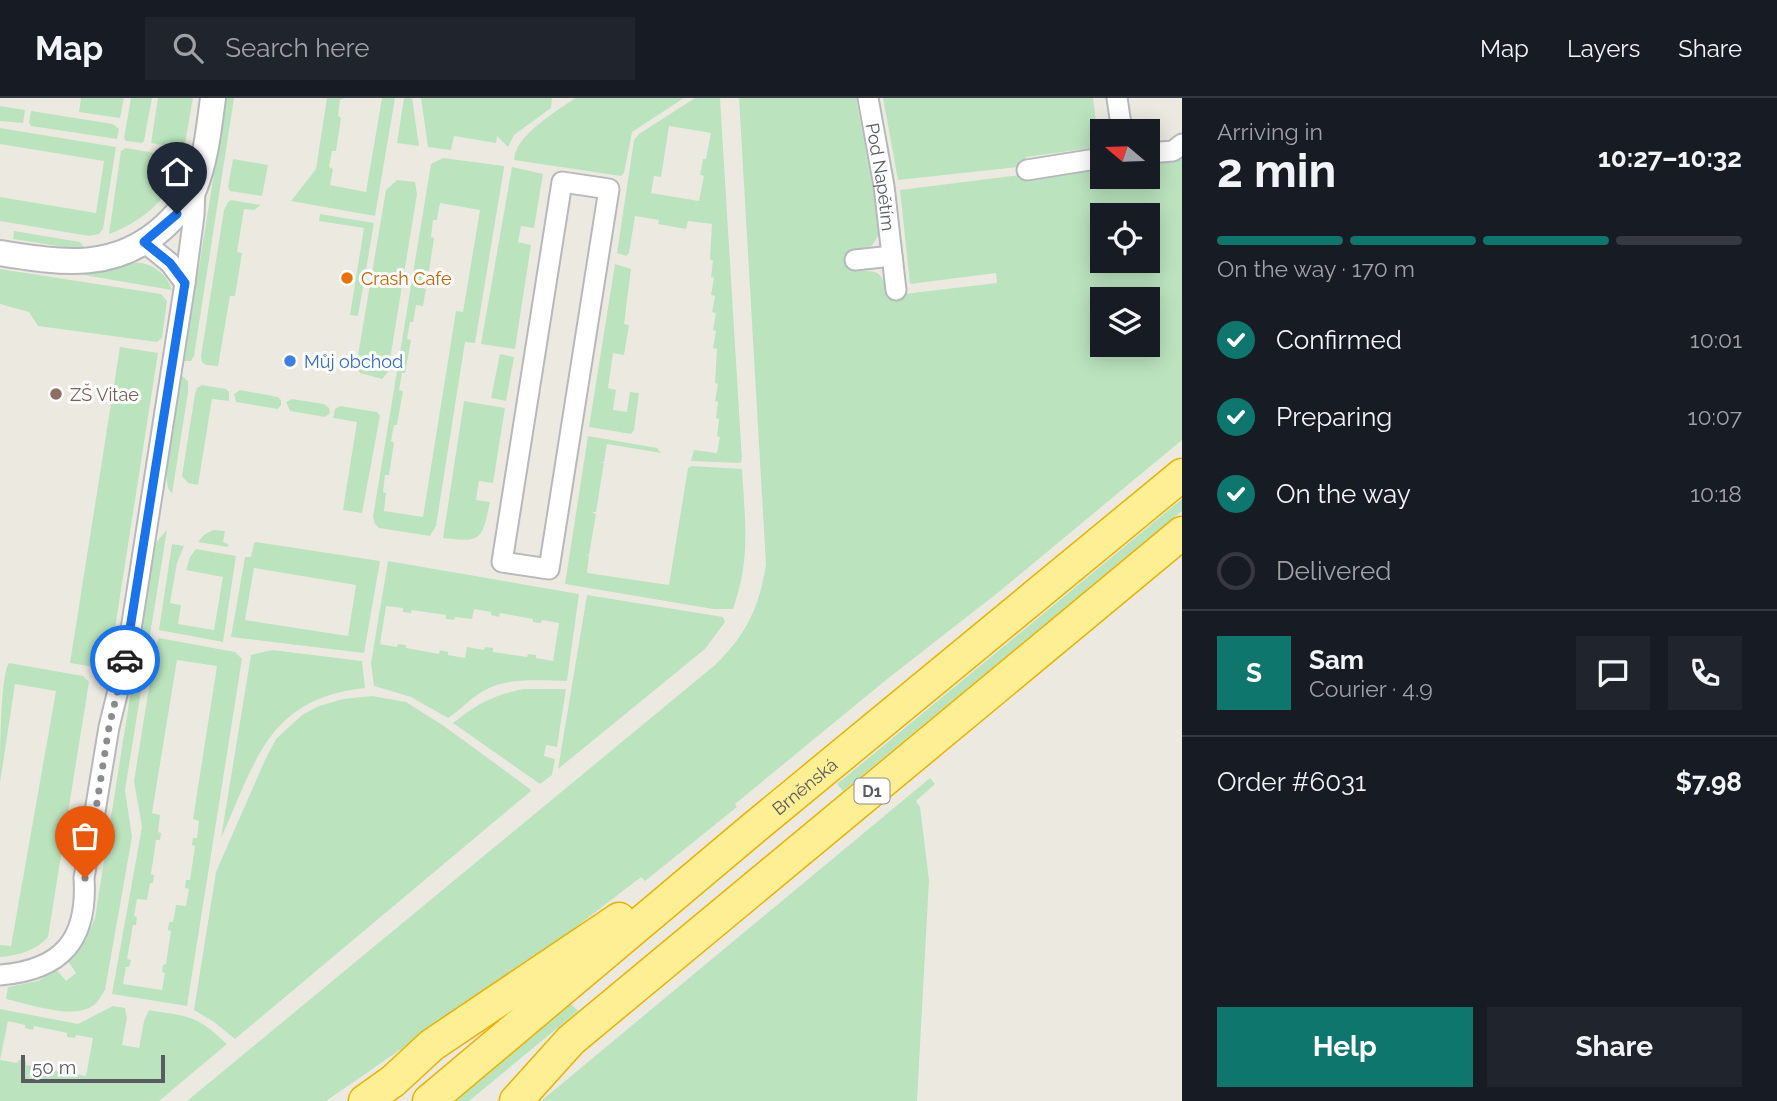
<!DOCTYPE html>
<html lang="en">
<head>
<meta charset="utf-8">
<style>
  :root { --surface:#171b24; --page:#20242c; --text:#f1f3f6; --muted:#9ea1a6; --line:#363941; --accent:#0f766e }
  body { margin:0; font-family:Raleway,sans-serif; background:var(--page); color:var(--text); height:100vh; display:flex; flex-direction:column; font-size:26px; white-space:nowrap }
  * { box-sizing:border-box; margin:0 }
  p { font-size:23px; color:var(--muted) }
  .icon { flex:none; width:38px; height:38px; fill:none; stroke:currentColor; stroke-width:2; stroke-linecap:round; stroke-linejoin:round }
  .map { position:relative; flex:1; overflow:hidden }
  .drawer { display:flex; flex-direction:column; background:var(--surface); width:595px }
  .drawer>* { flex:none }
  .needle { width:46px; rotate:289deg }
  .tools { position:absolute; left:1090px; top:21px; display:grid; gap:14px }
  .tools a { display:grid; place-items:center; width:70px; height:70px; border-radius:0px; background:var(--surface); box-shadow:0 4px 18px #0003; font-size:35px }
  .scale { position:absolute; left:21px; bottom:18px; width:144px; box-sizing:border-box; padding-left:7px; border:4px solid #595c61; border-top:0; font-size:19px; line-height:24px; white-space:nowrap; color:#595c61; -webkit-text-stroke:5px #fff; paint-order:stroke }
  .pin { position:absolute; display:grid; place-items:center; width:60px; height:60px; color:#fff; margin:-72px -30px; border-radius:50% 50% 50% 0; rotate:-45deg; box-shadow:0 0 7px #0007 }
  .pin .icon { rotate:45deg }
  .courier { position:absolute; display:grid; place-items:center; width:70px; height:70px; margin:-35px; border:5px solid #1a73e8; border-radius:50%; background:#fff; color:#222; box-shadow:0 2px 9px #0007 }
  .summary em { font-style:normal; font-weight:700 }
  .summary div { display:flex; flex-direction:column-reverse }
  .summary { display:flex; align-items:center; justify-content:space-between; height:119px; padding:0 35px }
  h1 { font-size:46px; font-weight:700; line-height:52px }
  .bar { display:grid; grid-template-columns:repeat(4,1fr); gap:10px 7px; align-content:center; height:84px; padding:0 35px }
  .bar i { height:9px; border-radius:5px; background:var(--line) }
  .bar .active { background:var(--accent) }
  .bar p { grid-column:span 4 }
  .line { display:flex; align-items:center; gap:18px; padding:0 35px; border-top:2px solid var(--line) }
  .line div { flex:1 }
  .round { display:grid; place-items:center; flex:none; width:74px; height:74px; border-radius:0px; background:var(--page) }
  ol { padding:0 35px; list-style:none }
  li { display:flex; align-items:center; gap:21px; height:77px }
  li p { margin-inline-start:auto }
  li .icon { padding:7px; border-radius:50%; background:var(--accent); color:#fff; stroke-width:4 }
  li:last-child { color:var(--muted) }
  li i { width:38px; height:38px; border:4px solid var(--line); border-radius:50% }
  .button { display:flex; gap:14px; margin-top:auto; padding:14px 35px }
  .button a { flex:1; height:80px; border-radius:0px; background:var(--accent); color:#fff; font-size:28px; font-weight:700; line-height:80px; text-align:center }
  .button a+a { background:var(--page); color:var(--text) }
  header { display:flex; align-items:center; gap:42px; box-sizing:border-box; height:98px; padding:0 35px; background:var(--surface); border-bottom:2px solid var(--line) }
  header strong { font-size:33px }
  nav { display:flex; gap:38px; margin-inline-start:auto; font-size:24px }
  .search { width:490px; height:63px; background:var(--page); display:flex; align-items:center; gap:18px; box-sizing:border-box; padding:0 24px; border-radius:0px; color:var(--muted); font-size:26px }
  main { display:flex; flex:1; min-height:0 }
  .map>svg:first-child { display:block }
  .green { fill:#bbe4be; fill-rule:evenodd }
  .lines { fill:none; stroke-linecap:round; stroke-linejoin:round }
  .minor-casing { stroke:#b6b8bd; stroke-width:23 }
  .tertiary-casing { stroke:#b6b8bd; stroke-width:28 }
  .trunk-casing { stroke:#ebb100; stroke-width:35 }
  .minor { stroke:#fff; stroke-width:19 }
  .tertiary { stroke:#fff; stroke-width:24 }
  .trunk { stroke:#feee94; stroke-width:32 }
  .done { stroke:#8c8e8d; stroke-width:7; stroke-dasharray:0 12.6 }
  .route { stroke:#1a73e8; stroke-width:9 }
  .food-dot { fill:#e8710a; stroke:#fff; stroke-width:2.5 }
  .shop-dot { fill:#3f7fe0; stroke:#fff; stroke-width:2.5 }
  .education-dot { fill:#8d6e63; stroke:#fff; stroke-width:2.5 }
  .labels { text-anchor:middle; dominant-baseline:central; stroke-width:6; stroke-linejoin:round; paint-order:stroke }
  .shield { fill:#fff; stroke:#8b8d90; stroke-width:2 }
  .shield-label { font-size:16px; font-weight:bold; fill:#595c61 }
  .street-label { font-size:18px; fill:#595c61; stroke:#fff }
  .food-label { font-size:18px; fill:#c56008; stroke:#fff; text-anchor:start }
  .shop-label { font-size:18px; fill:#366cbe; stroke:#fff; text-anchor:start }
  .education-label { font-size:18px; fill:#785e54; stroke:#fff; text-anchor:start }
</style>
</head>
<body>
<header>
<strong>Map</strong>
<div class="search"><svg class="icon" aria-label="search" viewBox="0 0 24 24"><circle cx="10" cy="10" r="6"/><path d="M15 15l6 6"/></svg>Search here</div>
<nav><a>Map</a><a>Layers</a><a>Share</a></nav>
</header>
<main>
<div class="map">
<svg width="1182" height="1003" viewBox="0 0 1182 1003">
  <rect width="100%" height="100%" fill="#eceae0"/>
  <path class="green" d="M81,0H124L120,20L79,14Z
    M131,0H152L144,43L142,45L126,43L124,40Z
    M158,0H193L184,51L151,45Z
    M226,0H234L194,258L191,263H184Z
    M327,0H344L340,2L338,18L341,20L336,53H332L329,69L333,71L330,87L366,94L382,0H395L375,118L291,103L316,71Z
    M404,0H412L419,48L397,45Z
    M421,0H552L551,10L514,37L508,49L497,38L496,45L454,38L451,52L428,49Z
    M575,0H684L632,34L624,75L621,78L514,62C515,37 556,14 575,0Z
    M695,0H720L742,362L740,365L691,363L694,352L717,355L720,339L717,338L719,321L716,320L718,304L715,303L718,286L715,285L717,251L713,250L716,233L713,232L716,215L712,214L715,198L711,197L714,180L711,179L713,163L710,161L712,126L688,123L686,131L658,126L659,122L635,118L629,155L626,158L617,155L634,42L639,36ZM669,28L711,35L706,61H703L700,77L704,78L699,103L651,95L654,78L661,79Z
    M739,0H856L879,124L878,138L872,148L850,153L852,173C878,173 882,170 887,198L997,185L996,175L910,186L900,92L1027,76L1029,82L1102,71V79H1148V65L1182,61V342L1000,493L886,582L735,706L737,709L645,783L641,779L555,845L326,1003H187L715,567C746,537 759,510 766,467ZM1102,117H1148V163H1102ZM1102,201H1148V247H1102Z
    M883,0H1093L1099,49L1026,59V68L898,82Z
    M0,8L25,12L23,25L0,23Z
    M31,13L113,26L119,31L117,41L31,28L29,25Z
    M0,30L116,49L103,131L99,136L89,138L0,123V99L96,115L104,63L0,46Z
    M126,50L183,60C173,97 145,123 109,136L121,53Z
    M443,60L504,68V70L475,245L465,244L436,428L430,438L379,430L375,426L373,419L431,66ZM440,105L480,112L463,214L456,213L423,419L384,413L386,395L383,394L385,377H389L394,345L391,343L394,327H397L403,293L399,292L402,275H405L411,242L407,241L410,224H413L416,207L423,208L426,191L422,190L425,173H429L434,140L431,139L433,122H437Z
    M233,61L268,67L262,98L230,93L228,89Z
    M512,69L543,76L534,130L521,128L518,144L531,147L515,251L481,246Z
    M397,82L415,84L417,96L388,274L382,281L360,275L356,269L386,92Z
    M231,102L261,107L254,112L244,111L237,154L242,155L235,198H230L218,268L206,267L202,264L201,258L224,112L228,104Z
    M320,116L374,125L358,218L350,217L364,130L319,123Z
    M14,133L80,144L85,150H71L13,141Z
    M131,165C150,163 166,174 172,192L72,175L101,174Z
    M615,166L631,171L624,226L629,227L624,257L613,255L608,290L616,292L613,312L627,314L630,294L639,295L634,332L631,336L589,329Z
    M0,171L161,196L167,203L162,240L157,244L38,228L29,214L0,206Z
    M120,249L158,255L111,556L97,554L95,569L70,565Z
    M500,256L514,259L506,303L491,300Z
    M181,277L188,283V294L172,396L168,390L166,377Z
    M202,287L226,291L229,294V303L212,301L198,387L188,385L182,378L195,296L197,290Z
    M240,292L278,299L281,302V307L278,311L236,304L234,296Z
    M292,301L324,306L329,310L330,315L325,319L290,313L286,304Z
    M464,303L505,310L493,385L479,383L476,402L490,404C482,442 482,445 443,440Z
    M340,308L377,314L380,318L362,415L343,412L357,324L333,320L335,311Z
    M588,338L657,350L661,355L607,346L604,364H600L604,365L596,414H592L596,416L589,457L586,456L589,458L587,475L669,487L688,370L692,368L742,371C745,424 751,460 733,511H713L565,486Z
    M1182,401V413L843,693L837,686Z
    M167,432L125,692L132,739L105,892C101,898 98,905 91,909C71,921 28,906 6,901L8,889L38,883L57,872L66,883L76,875L68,863L86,841L95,820L152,460L157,443Z
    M213,432L225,433L223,444L228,446V449L198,444L204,437Z
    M256,444L380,463L364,555L231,539L245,459H251L254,445ZM254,470L356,487L348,538L245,522Z
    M172,446L184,448L177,465L170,505L181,507L178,526L214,532L223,479L186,472L190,459L196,451L236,458L223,544L159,532Z
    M388,463L579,496L567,583C542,583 513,579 489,590C473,597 462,611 448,620L411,599L374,588L371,565ZM386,508L403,510V514L411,515L412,512L446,517V521L454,522L455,519L472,521L474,511L491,514V517L499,519L500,515L533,521V524L541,525L542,522L559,525L553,563L536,560V557L528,556L527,559L493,554V550L485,549L484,552L467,549L465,560L448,557V554L440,552L439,556L406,550V547L398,546L397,549L380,546Z
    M587,497L723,519L725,524L705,551L558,671Z
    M159,540L235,554L242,561L187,908L112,896L142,729L134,683L156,546ZM177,562L217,568L193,721L199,723L197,740H193L192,747L195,748L190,782H186L185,790L189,791L186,808L176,807L173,824H169L168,832L171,833L166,866L163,867L162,874L165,875L162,892L123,886L126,869H129L131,862L127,861L133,827H136L137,819L134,818L137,801L147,802L150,785H153L154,777L151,776L156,742H160L161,735L158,734L160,717L152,715Z
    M272,552L362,563L365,590C268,600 256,663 221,740L251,557Z
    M9,565L83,578L89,584L48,839C37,852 17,858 0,859V847L11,848L56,593L15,586L0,685C0,664 0,576 9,565Z
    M524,591H566L557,649L546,647L544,658L555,661L552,677L540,686L453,625C478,605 493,597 524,591Z
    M372,598L406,604L444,628L530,691L531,693L235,941L214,924L194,912L216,774L265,662L276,641L302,617L319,608L343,601Z
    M930,680L935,686L916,703L920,709L929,782L917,1003H541Z
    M571,906L578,913L469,1003H454Z
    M113,908L125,910L127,920L122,947L139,950L144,923L149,912C191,919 196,917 227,946L159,1003H0V911L78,926ZM8,923L25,927V930L33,932L34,928L67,935V939L75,940L76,937L93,940L86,978L68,975L69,972L61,970L60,973L26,967V963L19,962L17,965L0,962Z"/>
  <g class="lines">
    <defs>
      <g id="minor">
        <path id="s1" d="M868,0L884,88L896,192"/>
        <path d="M1117,0L1122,33"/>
        <path d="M1148,55L1173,53L1182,46"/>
        <path d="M1027,72L1102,60"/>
        <path d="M562,84L609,91L549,471L502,464Z"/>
        <path d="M144,144L170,165L185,185"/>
        <path d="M855,162L892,158"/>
        <path d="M0,877C62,872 88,842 84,780L109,629L127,556L135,506L185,185L194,117L195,90"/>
      </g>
      <path id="tertiary" d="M0,155C62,165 116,174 166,127C178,115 189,104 195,89C206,60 209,30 213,0"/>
      <g id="trunk">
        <path d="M365,1003L393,983L432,947L619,821"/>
        <path id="s2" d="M429,1003L756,728L1182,377"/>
        <path d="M516,1003L571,942L1182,435"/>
      </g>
    </defs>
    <use href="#minor" class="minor-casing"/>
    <use href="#tertiary" class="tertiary-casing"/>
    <use href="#trunk" class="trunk-casing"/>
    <use href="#minor" class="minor"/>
    <use href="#tertiary" class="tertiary"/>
    <use href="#trunk" class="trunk"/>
  </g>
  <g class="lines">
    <path class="done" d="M85,780L109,629L125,562"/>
    <path class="route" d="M125,562L185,185L170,165L144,144L177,116"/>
  </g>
  <circle class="food-dot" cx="347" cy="180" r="7"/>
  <circle class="shop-dot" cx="290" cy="263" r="7"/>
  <circle class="education-dot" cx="56" cy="296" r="7"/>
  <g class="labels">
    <rect class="shield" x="854.5" y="680.5" width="35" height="25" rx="5"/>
    <g class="shield-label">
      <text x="872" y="693">D1</text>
    </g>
    <g class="street-label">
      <text stroke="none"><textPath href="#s1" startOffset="80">Pod Napětím</textPath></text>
      <text stroke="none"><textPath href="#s2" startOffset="490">Brněnská</textPath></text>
    </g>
    <g class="food-label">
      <text x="361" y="180">Crash Cafe</text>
    </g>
    <g class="shop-label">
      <text x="304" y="263">Můj obchod</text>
    </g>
    <g class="education-label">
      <text x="70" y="296">ZŠ Vitae</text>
    </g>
  </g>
</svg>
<div class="tools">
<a><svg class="needle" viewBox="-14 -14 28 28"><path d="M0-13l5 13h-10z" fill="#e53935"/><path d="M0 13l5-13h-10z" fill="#9ea1a6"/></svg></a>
<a><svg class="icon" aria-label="locate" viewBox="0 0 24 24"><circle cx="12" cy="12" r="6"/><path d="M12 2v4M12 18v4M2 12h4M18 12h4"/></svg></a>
<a><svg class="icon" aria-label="layers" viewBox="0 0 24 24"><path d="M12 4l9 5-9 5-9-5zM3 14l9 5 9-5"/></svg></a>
</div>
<div class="scale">50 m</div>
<div class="pin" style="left:85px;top:780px;background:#ea580c"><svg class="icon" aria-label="bag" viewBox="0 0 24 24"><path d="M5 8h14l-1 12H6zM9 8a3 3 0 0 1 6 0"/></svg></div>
<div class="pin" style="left:177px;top:116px;background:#1f2937"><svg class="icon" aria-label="home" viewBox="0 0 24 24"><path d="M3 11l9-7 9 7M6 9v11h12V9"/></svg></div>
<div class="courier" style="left:125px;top:562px"><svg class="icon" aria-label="car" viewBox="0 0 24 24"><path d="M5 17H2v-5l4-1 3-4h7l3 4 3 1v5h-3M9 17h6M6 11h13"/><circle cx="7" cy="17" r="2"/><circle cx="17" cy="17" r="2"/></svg></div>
</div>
<section class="drawer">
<div class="summary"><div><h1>2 min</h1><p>Arriving in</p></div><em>10:27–10:32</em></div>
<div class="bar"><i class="active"></i><i class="active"></i><i class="active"></i><i></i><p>On the way · 170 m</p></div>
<ol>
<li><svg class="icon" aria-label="check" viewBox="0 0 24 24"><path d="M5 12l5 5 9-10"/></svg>Confirmed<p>10:01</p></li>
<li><svg class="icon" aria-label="check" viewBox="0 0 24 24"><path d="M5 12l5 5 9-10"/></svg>Preparing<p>10:07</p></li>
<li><svg class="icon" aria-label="check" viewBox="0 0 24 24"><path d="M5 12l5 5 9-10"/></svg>On the way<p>10:18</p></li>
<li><i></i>Delivered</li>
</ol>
<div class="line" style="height:126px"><b class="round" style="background:var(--accent);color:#fff">S</b><div><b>Sam</b><p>Courier · 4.9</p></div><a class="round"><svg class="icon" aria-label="chat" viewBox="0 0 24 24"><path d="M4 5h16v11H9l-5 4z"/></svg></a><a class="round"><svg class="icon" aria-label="phone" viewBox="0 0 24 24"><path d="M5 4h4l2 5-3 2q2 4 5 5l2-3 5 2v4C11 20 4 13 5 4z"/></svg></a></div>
<div class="line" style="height:91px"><div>Order #6031</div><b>$7.98</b></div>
<div class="button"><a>Help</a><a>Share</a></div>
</section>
</main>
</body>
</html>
